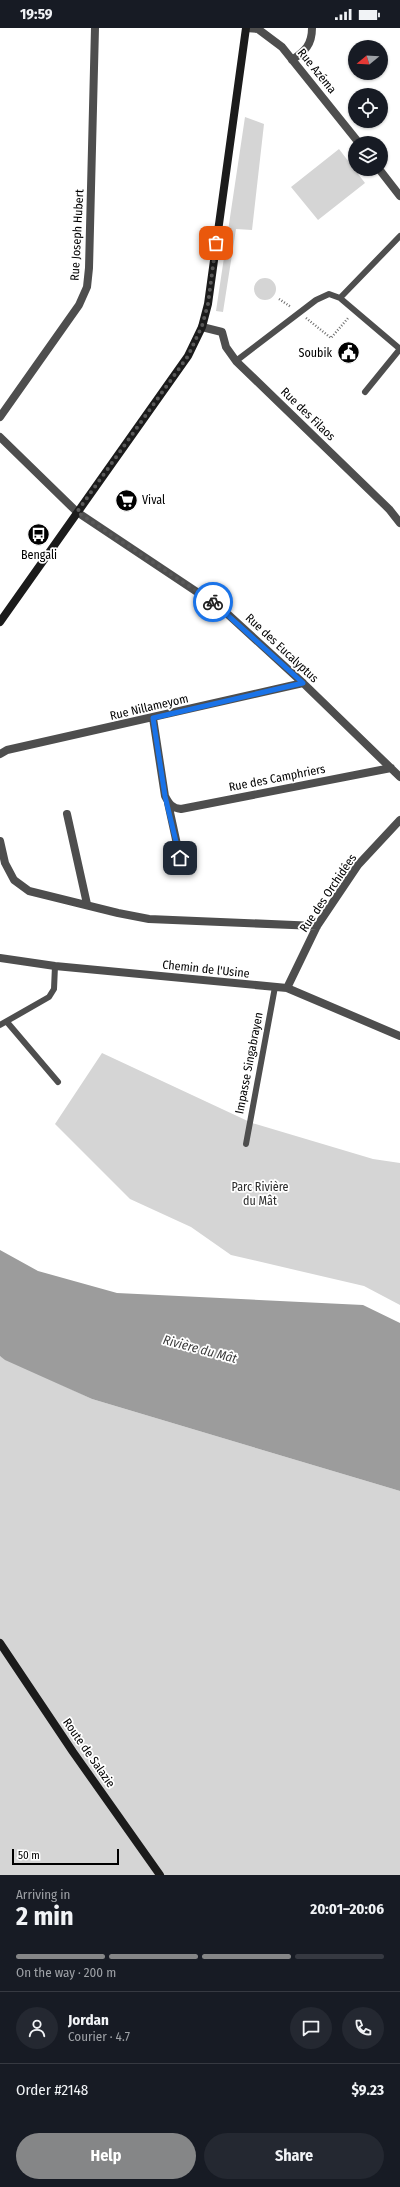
<!DOCTYPE html>
<html lang="en">
<head>
<meta charset="utf-8">
<style>
  :root { --surface:#171b24; --page:#242831; --text:#f1f3f6; --muted:#9ea1a6; --line:#363941; --accent:#858687 }
  body { margin:0; font-family:"Fira Sans Condensed",sans-serif; background:var(--page); color:var(--text); height:100vh; display:flex; flex-direction:column; font-size:15px; white-space:nowrap }
  * { box-sizing:border-box; margin:0 }
  p { font-size:13px; color:var(--muted) }
  .icon { flex:none; width:22px; height:22px; fill:none; stroke:currentColor; stroke-width:2; stroke-linecap:round; stroke-linejoin:round }
  .map { position:relative; height:1847px; overflow:hidden }
  .side { display:flex; flex-direction:column; background:var(--surface); flex:1 }
  .side>* { flex:none }
  .needle { width:26px; rotate:252deg }
  .controls { position:absolute; left:348px; top:12px; display:grid; gap:8px }
  .controls a { display:grid; place-items:center; width:40px; height:40px; border-radius:50%; background:var(--surface); box-shadow:0 1px 3px #0004; font-size:20px }
  .scale { position:absolute; left:12px; bottom:10px; width:107px; box-sizing:border-box; padding-left:4px; border:2px solid #000; border-top:0; font-size:11px; line-height:14px; white-space:nowrap; color:#000; -webkit-text-stroke:3px #fff; paint-order:stroke }
  .pin { position:absolute; display:grid; place-items:center; width:34px; height:34px; color:#fff; margin:-17px; border-radius:8px; box-shadow:0 2px 6px #0006 }
  .courier { position:absolute; display:grid; place-items:center; width:40px; height:40px; margin:-20px; border:3px solid #1a73e8; border-radius:50%; background:#fff; color:#222; box-shadow:0 1px 5px #0007 }
  .head em { font-style:normal; font-weight:700 }
  .head div { display:flex; flex-direction:column-reverse }
  .head { display:flex; align-items:center; justify-content:space-between; height:68px; padding:0 16px }
  h1 { font-size:26px; font-weight:700; line-height:30px }
  .bar { display:grid; grid-template-columns:repeat(4,1fr); gap:6px 4px; align-content:center; height:48px; padding:0 16px }
  .bar i { height:5px; border-radius:3px; background:var(--line) }
  .bar .current { background:var(--accent) }
  .bar p { grid-column:span 4 }
  .line { display:flex; align-items:center; gap:10px; padding:0 16px; border-top:1px solid var(--line) }
  .line div { flex:1 }
  .round { display:grid; place-items:center; flex:none; width:42px; height:42px; border-radius:21px; background:var(--page) }
  .button { display:flex; gap:8px; margin-top:auto; padding:8px 16px }
  .button a { flex:1; height:46px; border-radius:24px; background:var(--accent); color:#fff; font-size:16px; font-weight:700; line-height:46px; text-align:center }
  .button a+a { background:var(--page); color:var(--text) }
  .status { display:flex; justify-content:space-between; align-items:center; height:28px; padding:0 20px; background:var(--surface); direction:ltr }
  .status svg { height:11px; fill:currentColor }
  .map>svg:first-child { display:block }
  .green { fill:#d5d5d5 }
  .water { fill:#9c9c9c }
  .lines { fill:none; stroke-linecap:round; stroke-linejoin:round }
  .path { stroke:#707070; stroke-width:2.5; stroke-dasharray:1 2; stroke-linecap:butt }
  .service { stroke:#4e4e4e; stroke-width:6 }
  .minor { stroke:#4e4e4e; stroke-width:8 }
  .secondary { stroke:#1b1b1b; stroke-width:8 }
  .done { stroke:#595959; stroke-width:4; stroke-dasharray:0 7.2 }
  .route { stroke:#1a73e8; stroke-width:5 }
  .labels { text-anchor:middle; dominant-baseline:central; stroke-width:3.5; stroke-linejoin:round; paint-order:stroke }
  .street-label { font-size:12px; fill:#000; stroke:#fff }
  .poi-label { font-size:12px; fill:#000; stroke:#fff; text-anchor:end }
  .park-label { font-size:12px; fill:#2c2c2c; stroke:#fff }
  .water-label { font-size:13px; font-style:italic; fill:#3d3d3d; stroke:#fff }
</style>
</head>
<body>
<div class="status"><b>19:59</b><svg viewBox="0 0 49 12"><path d="M0 12V9h3v3zM5 12V6h3v6zM10 12V3h3v9zM15 12V0h3v12zM26 1h20v11H26zM47 4h2v5h-2z"/></svg></div>
<div class="map">
<svg width="400" height="1847" viewBox="0 0 400 1847">
  <rect width="100%" height="100%" fill="#fff"/>
  <path class="green" d="M245,89L264,96L252,202L236,201L223,284L216,283Z
    M339,121L365,155L318,192L291,159Z
    M254 261a11 11 0 1 1 22 0a11 11 0 1 1-22 0Z
    M102,1025L252,1095L373,1131L400,1135V1277L364,1258L231,1227L191,1199L130,1171L55,1096Z
    M0,1328L92,1371L400,1463V1847H0Z"/>
  <path class="water" d="M0,1222L38,1243L117,1265L363,1277L400,1295V1463L92,1371L5,1332L0,1328Z"/>
  <g class="lines">
    <path class="path" d="M279,271L291,279
      M306,290L331,310L349,289"/>
    <path class="service" d="M236,333L316,272L329,266L340,270
      M365,364L400,321L340,270L400,208
      M7,994L58,1054
      M0,997L49,969L54,961L55,938
      M246,1116L275,959"/>
    <path class="minor" d="M246,0L258,1L282,19L359,115
      M292,32C305,23 312,17 312,0
      M379,141L400,168
      M202,299L222,304L226,319L236,333L389,481L400,495
      M0,389L79,277L87,259L89,240L95,0
      M0,409L77,484L221,580L303,655L400,749
      M153,690L165,768C169,776 172,780 181,781L391,740
      M0,726L7,722L303,655
      M168,775L180,830
      M67,786L87,876
      M0,813L5,835L14,852L29,863L118,885L149,891L317,898
      M0,930L55,938L287,960L400,1008
      M287,960L317,898L358,837L400,792"/>
    <path class="secondary" d="M0,594L188,328L202,299L208,276L246,0
      M0,1615L73,1724L160,1847"/>
  </g>
  <g class="lines">
    <path class="done" d="M213,574L77,484L188,328L202,298L208,276L216,215"/>
    <path class="route" d="M180,830L165,768L153,690L303,655L213,574"/>
  </g>
  <defs>
    <symbol id="civic-disc" viewBox="-11 -11 22 22"><circle r="9.5" fill="#000" stroke="#fff"/><path d="M-.6-6.5H3V-4.5H.6V-3L4-1V1h2V6H-6V1h2V-1L-.6-3ZM-1.2 2.5V6h2.4V2.5Z" fill="#fff"/></symbol>
    <symbol id="supermarket-disc" viewBox="-11 -11 22 22"><circle r="9.5" fill="#000" stroke="#fff"/><path d="M-6-5.5h2.5l.6 2H6L4.5 2H-2.5L-4.4-4H-6ZM-1.5 3.2a1.3 1.3 0 1 0 .1 0ZM3 3.2a1.3 1.3 0 1 0 .1 0Z" fill="#fff"/></symbol>
    <symbol id="bus-disc" viewBox="-11 -11 22 22"><circle r="9.5" fill="#000" stroke="#fff"/><path d="M-5-6H5V4H4V6H2V4H-2V6H-4V4H-5ZM-3.5-4V0h7V-4ZM-3.5 1.2v1.5H-2V1.2ZM2 1.2v1.5H3.5V1.2Z" fill="#fff"/></symbol>
  </defs>
  <g fill-rule="evenodd">
    <use href="#civic-disc" x="336" y="312" width="25" height="25"/>
    <use href="#supermarket-disc" x="114" y="460" width="25" height="25"/>
    <use href="#bus-disc" x="26" y="494" width="25" height="25"/>
  </g>
  <g class="labels">
    <g class="street-label">
      <text transform="translate(317 43) rotate(51)">Rue Azéma</text>
      <text transform="translate(77 207) rotate(-87)">Rue Joseph Hubert</text>
      <text transform="translate(308 386) rotate(44)">Rue des Filaos</text>
      <text transform="translate(282 620) rotate(43)">Rue des Eucalyptus</text>
      <text transform="translate(149 679) rotate(-13)">Rue Nillameyom</text>
      <text transform="translate(277 750) rotate(-11)">Rue des Camphriers</text>
      <text transform="translate(328 865) rotate(-56)">Rue des Orchidées</text>
      <text transform="translate(206 941) rotate(6)">Chemin de l'Usine</text>
      <text transform="translate(249 1035) rotate(-79)">Impasse Singabrayen</text>
      <text transform="translate(89 1725) rotate(55)">Route de Salazie</text>
    </g>
    <g class="poi-label">
      <text x="332" y="325">Soubik</text>
      <text x="142" y="472" text-anchor="start">Vival</text>
      <text x="39" y="527" text-anchor="middle">Bengali</text>
    </g>
    <g class="park-label">
      <text x="260" y="1159">Parc Rivière<tspan x="260" dy="14">du Mât</tspan></text>
    </g>
    <g class="water-label">
      <text transform="translate(200 1321) rotate(15)">Rivière du Mât</text>
    </g>
  </g>
</svg>
<div class="controls">
<a><svg class="needle" viewBox="-14 -14 28 28"><path d="M0-13l5 13h-10z" fill="#e53935"/><path d="M0 13l5-13h-10z" fill="#9ea1a6"/></svg></a>
<a><svg class="icon" aria-label="locate" viewBox="0 0 24 24"><circle cx="12" cy="12" r="6"/><path d="M12 2v4M12 18v4M2 12h4M18 12h4"/></svg></a>
<a><svg class="icon" aria-label="layers" viewBox="0 0 24 24"><path d="M12 4l9 5-9 5-9-5zM3 14l9 5 9-5"/></svg></a>
</div>
<div class="scale">50 m</div>
<div class="pin" style="left:216px;top:215px;background:#ea580c"><svg class="icon" aria-label="bag" viewBox="0 0 24 24"><path d="M5 8h14l-1 12H6zM9 8a3 3 0 0 1 6 0"/></svg></div>
<div class="pin" style="left:180px;top:830px;background:#1f2937"><svg class="icon" aria-label="home" viewBox="0 0 24 24"><path d="M3 11l9-7 9 7M6 9v11h12V9"/></svg></div>
<div class="courier" style="left:213px;top:574px"><svg class="icon" aria-label="bike" viewBox="0 0 24 24"><circle cx="6" cy="16" r="4"/><circle cx="18" cy="16" r="4"/><path d="M6 16l4-8h5l3 8M10 8l3 8H6M13 5h3"/></svg></div>
</div>
<section class="side">
<div class="head"><div><h1>2 min</h1><p>Arriving in</p></div><em>20:01–20:06</em></div>
<div class="bar"><i class="current"></i><i class="current"></i><i class="current"></i><i></i><p>On the way · 200 m</p></div>
<div class="line" style="height:72px"><a class="round"><svg class="icon" aria-label="person" viewBox="0 0 24 24"><circle cx="12" cy="8" r="4"/><path d="M4 21q1-7 8-7t8 7"/></svg></a><div><b>Jordan</b><p>Courier · 4.7</p></div><a class="round"><svg class="icon" aria-label="chat" viewBox="0 0 24 24"><path d="M4 5h16v11H9l-5 4z"/></svg></a><a class="round"><svg class="icon" aria-label="phone" viewBox="0 0 24 24"><path d="M5 4h4l2 5-3 2q2 4 5 5l2-3 5 2v4C11 20 4 13 5 4z"/></svg></a></div>
<div class="line" style="height:52px"><div>Order #2148</div><b>$9.23</b></div>
<div class="button"><a>Help</a><a>Share</a></div>
</section>
</body>
</html>
